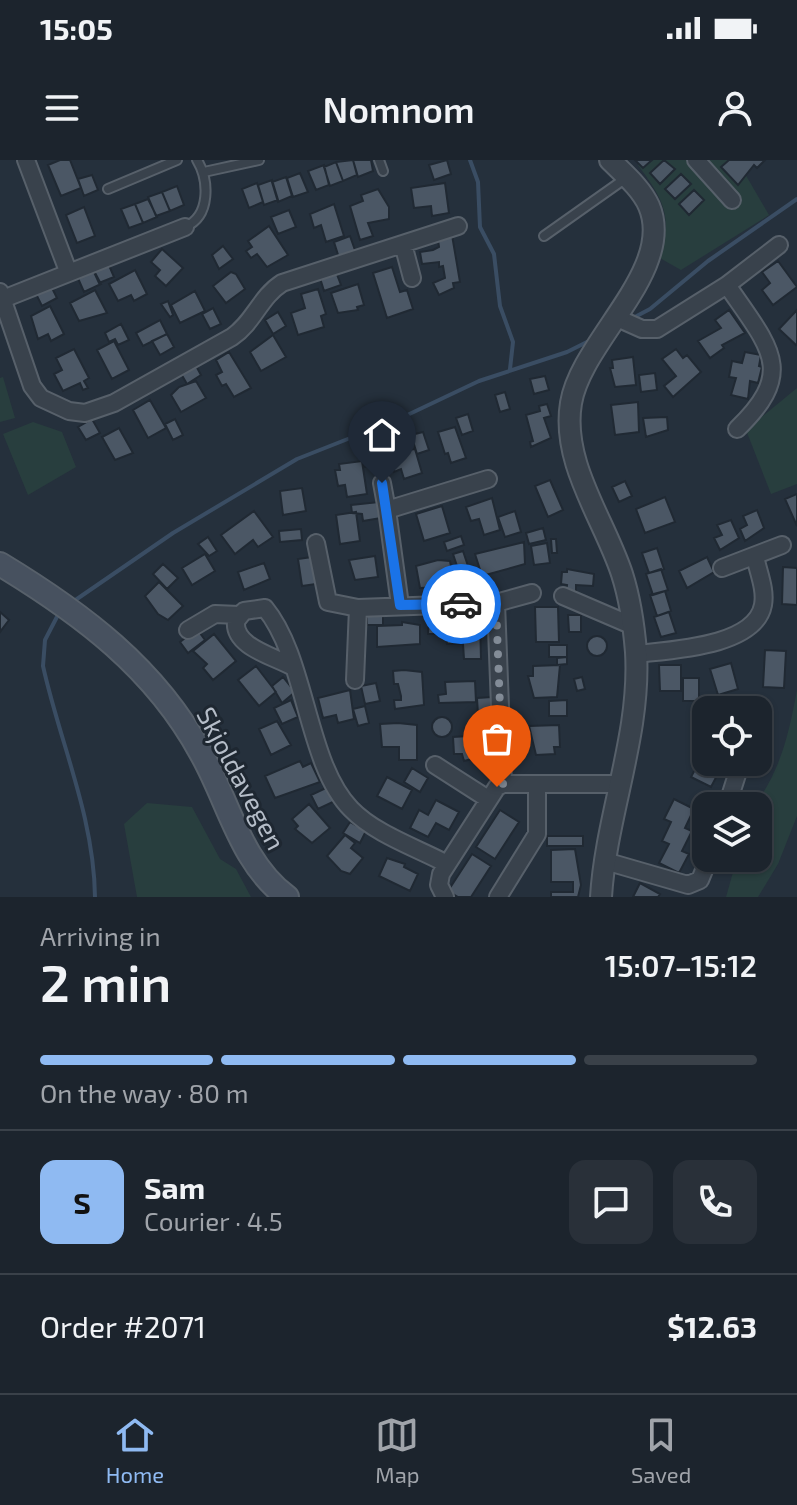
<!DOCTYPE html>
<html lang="en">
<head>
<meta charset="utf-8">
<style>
  :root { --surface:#1c242d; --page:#293039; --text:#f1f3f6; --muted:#a0a4aa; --line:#3a4149; --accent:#8fbaf2 }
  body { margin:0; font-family:"Exo 2",sans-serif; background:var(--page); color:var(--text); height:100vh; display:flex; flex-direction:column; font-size:30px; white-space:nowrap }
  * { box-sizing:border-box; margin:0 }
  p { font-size:26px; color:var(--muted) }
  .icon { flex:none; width:44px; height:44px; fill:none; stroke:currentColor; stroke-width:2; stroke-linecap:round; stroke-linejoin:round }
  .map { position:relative; height:737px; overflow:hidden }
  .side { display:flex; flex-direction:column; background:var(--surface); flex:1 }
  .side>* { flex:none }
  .fabs { position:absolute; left:692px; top:536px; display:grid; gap:16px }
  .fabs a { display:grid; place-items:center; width:80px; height:80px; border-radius:16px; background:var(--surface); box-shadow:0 2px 6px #0004,0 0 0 2px var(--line); font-size:40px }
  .pin { position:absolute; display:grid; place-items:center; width:68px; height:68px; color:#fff; margin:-82px -34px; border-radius:50% 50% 50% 0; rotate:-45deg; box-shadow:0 0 8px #0007 }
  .pin .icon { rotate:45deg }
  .courier { position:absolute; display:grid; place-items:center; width:80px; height:80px; margin:-40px; border:6px solid #1a73e8; border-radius:50%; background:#fff; color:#222; box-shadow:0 2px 10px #0007 }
  .overview em { font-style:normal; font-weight:600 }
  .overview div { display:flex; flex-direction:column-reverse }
  .overview { display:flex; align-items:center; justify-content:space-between; height:136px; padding:0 40px }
  h1 { font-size:52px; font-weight:600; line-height:60px }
  .bar { display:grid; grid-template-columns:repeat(4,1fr); gap:12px 8px; align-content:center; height:96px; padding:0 40px }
  .bar i { height:10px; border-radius:6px; background:var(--line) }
  .bar .active { background:var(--accent) }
  .bar p { grid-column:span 4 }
  .line { display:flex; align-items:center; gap:20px; padding:0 40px; border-top:2px solid var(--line) }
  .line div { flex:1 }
  .round { display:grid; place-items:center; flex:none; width:84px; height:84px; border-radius:16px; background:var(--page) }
  .status { display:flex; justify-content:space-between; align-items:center; height:56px; padding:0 40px; background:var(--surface); direction:ltr }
  .status svg { height:22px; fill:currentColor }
  header { display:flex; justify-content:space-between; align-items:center; height:104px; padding:0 40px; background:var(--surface); font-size:36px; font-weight:600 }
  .dock { display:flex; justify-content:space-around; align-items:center; height:112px; border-top:2px solid var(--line); background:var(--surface); font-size:22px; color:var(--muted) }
  .dock a { display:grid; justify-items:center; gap:4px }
  .dock .active { color:var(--accent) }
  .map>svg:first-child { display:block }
  .green { fill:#283e3e }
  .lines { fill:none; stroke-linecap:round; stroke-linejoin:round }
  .stream { stroke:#3a4d63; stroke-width:4 }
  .building { fill:#4b5765; stroke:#202933; stroke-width:2 }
  .service-casing { stroke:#57606a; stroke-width:12 }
  .minor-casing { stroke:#57606a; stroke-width:20 }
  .tertiary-casing { stroke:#57606a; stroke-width:24 }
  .secondary-casing { stroke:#57606a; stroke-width:26 }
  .service { stroke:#39424c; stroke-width:8 }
  .minor { stroke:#39424c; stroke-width:16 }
  .tertiary { stroke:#39424c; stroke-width:20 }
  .secondary { stroke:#47515f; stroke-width:22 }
  .done { stroke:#838c97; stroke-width:8; stroke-dasharray:0 14.4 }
  .route { stroke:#1a73e8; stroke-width:10 }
  .labels { text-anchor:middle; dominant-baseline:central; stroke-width:6; stroke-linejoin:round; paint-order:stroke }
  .street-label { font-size:26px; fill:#b5bdc8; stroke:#1e2731 }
</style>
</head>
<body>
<div class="status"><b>15:05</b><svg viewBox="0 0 49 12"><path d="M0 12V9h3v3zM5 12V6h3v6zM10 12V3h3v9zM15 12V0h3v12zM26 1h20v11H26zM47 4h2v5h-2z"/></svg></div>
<header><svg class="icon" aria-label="menu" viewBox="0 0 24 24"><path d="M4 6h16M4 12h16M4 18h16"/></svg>Nomnom<svg class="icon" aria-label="person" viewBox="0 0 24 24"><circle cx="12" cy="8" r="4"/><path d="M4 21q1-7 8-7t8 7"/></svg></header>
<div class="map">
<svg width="797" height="737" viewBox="0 0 797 737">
  <rect width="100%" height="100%" fill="#25303c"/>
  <path class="green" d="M643,0H737L769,55L681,110L658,97C675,57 662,38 638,5Z
    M3,217L15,258L0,262V218Z
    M797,228V324L771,334L746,270Z
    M33,262L62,272L76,307L28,335L3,274Z
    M797,530V656L778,704L758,737H726L737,698H758V646H754C781,610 789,573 797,530Z
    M147,643L192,647L220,699L236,709L251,737H137L124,664Z"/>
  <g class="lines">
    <path class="stream" d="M470,0L478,22L480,67L494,94L500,146L513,182L510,209
      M631,159L650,149L708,101L797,39
      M74,441L173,373L297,299L401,258L479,221L567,192L591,180
      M60,451L45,480L43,506C60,583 94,656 95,737"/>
  </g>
  <path class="building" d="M60,0H70L81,28L61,36L48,5Z
    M353,0H371L373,11L358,17Z
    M353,0L357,15L343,21L336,2Z
    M447,0L451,14L434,20L429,5Z
    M635,0H652L643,8Z
    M664,0L675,9L660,24L650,13Z
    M729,0H765L757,8L754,5L738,25L721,7Z
    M336,2L343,21L330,26L324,7Z
    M324,5L329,25L316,30L308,11Z
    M300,13L308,32L293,37L287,18Z
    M681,14L691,24L675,39L665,29Z
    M92,15L98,30L84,36L78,19Z
    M286,17L292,36L278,42L272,22Z
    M272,20L278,40L264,45L258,25Z
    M257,23L263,42L249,48L242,29Z
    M445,23L449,53L432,56L431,46L414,48L411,28Z
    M177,26L184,45L170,51L162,32Z
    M378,29L389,47V59L368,63L373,76L360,80L350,46L363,41L361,35Z
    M694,30L704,40L689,55L679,44Z
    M162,32L170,51L156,56L148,37Z
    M148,39L157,57L143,63L135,44Z
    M135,44L143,63L129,68L121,49Z
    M334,44L344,76L326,82L321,65L314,68L310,54Z
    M84,47L95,76L77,83L66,55Z
    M289,50L296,67L278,74L271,57Z
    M269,66L288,95L267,107L257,94L251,98L246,91L252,87L248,81Z
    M452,75L460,122L453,123L454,128L439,135L433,123L445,118L443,106L439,107V102L422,104L420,92L433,90L439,87L438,80Z
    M350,76L356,93L339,98L334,82Z
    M223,86L233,99L219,109L212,95Z
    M162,89L183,108L166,126L155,116L160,110L151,102Z
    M778,101L797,127L773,145L762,130L770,123L762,112Z
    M108,103L114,117L99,123L93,110Z
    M392,107L400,132L407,130L413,149L387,158L373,113Z
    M93,109L101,124L84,132L77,116Z
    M135,110L147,134L134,141L131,135L118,141L109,124Z
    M231,112L236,114L245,129L226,143L213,126Z
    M336,112L341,125L324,131L320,118Z
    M358,124L364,145L357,147L358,150L338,153L331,133Z
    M51,126L57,138L42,146L36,134Z
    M318,129L326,154L321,156L324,167L298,175L291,153L305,148L301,134Z
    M95,130L107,153L79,161L70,143Z
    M195,131L205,151L180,163L171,145Z
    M168,141L173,155L170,157L161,144Z
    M50,146L64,174L51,181L48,174L38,179L31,156Z
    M213,148L221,164L210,169L202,154Z
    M729,150L745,173L722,185L724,188L710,198L698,181L721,168L715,160Z
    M797,150V184L796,185L779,169Z
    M278,152L286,166L273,174L265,160Z
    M160,160L167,174L143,186L136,173Z
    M121,164L129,180L118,185L115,179L109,182L105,173Z
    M167,174L174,187L160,195L152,181Z
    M273,175L286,197L261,211L250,192Z
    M114,181L129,210L112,219L97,190Z
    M74,189L89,218L84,221L88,228L83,230L80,223L63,231L54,214L62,210L56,198Z
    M676,189L683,198L687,195L701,212L673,237L664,226L676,216L662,199Z
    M229,192L251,228L234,237L226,224L222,226L216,215L222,212L216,200Z
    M745,192L761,195L759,206L762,207L758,223L750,221L748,239L731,235L736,218L729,217L732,201L742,203Z
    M633,197L636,225L615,227L610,208H613L612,200Z
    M195,204L201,215L187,224L180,212Z
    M655,213L657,230L641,232L639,215Z
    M545,216L549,230L534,234L530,219Z
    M196,221L206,238L181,252L171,235L179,227Z
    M505,232L510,249L500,252L495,235Z
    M150,240L166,268L148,278L133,250Z
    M638,242L639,272L615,275L611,245Z
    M547,244L551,256L544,258L551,278L531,287L530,282L533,281L526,255L540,251L539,246Z
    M468,254L473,271L462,275L456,258Z
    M667,257L668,270L646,277L643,258Z
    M92,259L100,273L86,280L78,267Z
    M175,259L183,275L173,280L165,264Z
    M455,267L466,298L451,303L448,293L445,294L438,272Z
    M119,268L133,293L115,300L102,277Z
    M423,272L429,290L417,294L411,275Z
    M415,289L422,313L404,319L401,309L394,312L388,293Z
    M372,291L374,305L364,307L361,292Z
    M362,301L367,334L347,337L345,325L338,326L335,310H340L339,304Z
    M550,320L563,350L548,357L535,326Z
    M625,321L632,336L619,342L612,327Z
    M302,328L306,351L283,355L280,331Z
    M797,334V366L785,339Z
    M665,337L675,362L645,373L636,349Z
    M492,338L500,370L484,375L479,359L471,361L466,347Z
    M379,342L381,358L363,361L362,354L352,353L351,345Z
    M442,346L450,373L424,381L416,354Z
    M757,350L764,368L745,381L740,369L747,365L743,356Z
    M254,351L273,377L258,387L253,380L235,394L221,375Z
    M515,351L521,372L505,377L498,357Z
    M356,352L360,381L340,384L336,355Z
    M731,360L739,378L720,390L714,378L722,375L717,365Z
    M543,368L546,380L529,384L526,373Z
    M301,369L302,380L280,382L279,371Z
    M461,376L464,385L447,391L444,382Z
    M208,377L217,391L209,396L198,384Z
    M551,379H556L557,393H552Z
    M524,382L525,404L482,416L475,394Z
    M547,383L550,403L534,405L531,386Z
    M657,388L664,409L649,413L642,393Z
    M463,391L468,406L458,409L453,394Z
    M205,394L215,411L192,425L182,408Z
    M375,396L378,417L355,420L349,400Z
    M312,397L316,424L302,426L298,399Z
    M707,397L714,412L687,428L679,411Z
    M438,400L450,401L454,422L444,424V427L420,428L416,406Z
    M264,403L270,419L244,430L238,412Z
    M163,404L178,418L167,429L153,414Z
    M783,407L797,408V445L782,444Z
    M567,409L594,414L593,426L576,425V432L566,431L567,425L561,424L562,412H567Z
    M661,409L668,430L653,435L646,414Z
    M159,422L183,446L168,460L158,454L145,436Z
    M665,431L671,451L657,456L650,435Z
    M535,447H558L559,482H536Z
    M429,450H445L443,474H428Z
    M0,452L9,460L0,472Z
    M669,452L676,473L661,477L654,457Z
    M367,454H383V465H367Z
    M568,455H581V472H569Z
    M480,460L481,499H464L463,484H447L444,462Z
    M402,462L420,465V484L377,487V466L402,465Z
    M197,469L205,480L188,493L180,482Z
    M214,474L236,501L213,520L203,508L207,504L193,491Z
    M587 486a10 10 0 1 1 20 0a10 10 0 1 1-20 0Z
    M549,485H567V497H549Z
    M765,490L786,491L784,528L763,527Z
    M567,497V504L557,505V498Z
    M731,503L738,529L718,535L710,509Z
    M560,505L557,537L534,538L528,516H533V506Z
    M659,505H681V531H660Z
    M256,506L276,532L259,546L238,520Z
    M404,510L422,512L424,545L395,549L394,540H401V536L398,524H394L393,511Z
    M283,517L295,532L282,543L272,526Z
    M582,517L585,529L577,531L574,519Z
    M683,518H699V541H683Z
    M475,521L476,542L439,543L438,535L446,534L445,522Z
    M376,523L380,541L365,544L361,526Z
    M350,530L354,559L338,563L336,555L323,558L318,538Z
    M492,537L493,554L478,555L477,538Z
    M291,540L298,557L282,564L274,548Z
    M567,540V556H549V541Z
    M365,546L369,563L358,566L353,549Z
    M706,553V602H716L721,608L711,627L691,617L701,598L694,595L703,576L696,572Z
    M432 567a10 10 0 1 1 20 0a10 10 0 1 1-20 0Z
    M510,559H523V574H511Z
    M277,561L291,585L271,595L259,569Z
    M398,563L417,565V600H399V587H382L380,564Z
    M559,565L560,587H554L555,594L536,595L529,566Z
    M480,569L481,576L494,578V596L487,597V603H477L476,598L464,601L462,594H454L453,577L467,576V570Z
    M300,601L303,607L311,603L320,622L275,638L265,616Z
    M412,608L428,618L420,632L404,622Z
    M387,617L412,630L402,649L377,636Z
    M328,627L335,641L318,649L311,635Z
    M674,639L694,649L685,668L692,671L682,691L689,694L679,713L659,703L669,684L662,681L671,662L664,659Z
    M436,640L459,652L449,670L436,663L428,677L410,668L419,650L428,655Z
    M309,644L330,668L312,683L295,669L298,666L292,659Z
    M500,650L519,662L495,699L476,687Z
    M350,662L366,671L360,683L343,673Z
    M345,675L355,683L351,688L363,698L350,714L341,711L327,696Z
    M547,676H583V686H547Z
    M575,689L581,725L578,737H551V732H573V722H551V690Z
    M472,694L491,706L471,737H458L448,731Z
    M387,698L405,704L404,707L418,714L410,731L379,716Z
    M640,723L660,734L658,737H633Z"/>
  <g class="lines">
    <defs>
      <path id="service" d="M379,0L383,11
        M204,12L259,0
        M108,29L177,0
        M185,67C211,56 209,20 197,0
        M544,76L626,18"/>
      <path id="minor" d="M26,0L68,111
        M696,0L732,40
        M403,84L412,118
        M727,125C770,188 797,211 737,269
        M0,132L32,226L41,238L69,251L85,253L114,243L232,177C254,162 260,137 282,123L458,66
        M3,139L185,67
        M615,157L642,169H657L727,125L779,85
        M382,323L387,350
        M316,383L328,442L358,448
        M722,408L782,385
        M563,436L633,466
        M496,443L532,433
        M400,445L387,350L488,319
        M188,470L215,454L239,455
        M636,494C670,490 755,487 763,445C766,429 758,412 755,396
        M293,507C274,496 233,487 236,461L244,451L265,448C307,499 306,603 351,649C375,674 417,688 447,704
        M355,520L358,448L496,443L503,624
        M435,605L488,639
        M727,646L741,602
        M605,701L688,725L700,720L709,698
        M445,737L439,725L441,714L497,627L503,624H619
        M498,737L537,674V624"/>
      <path id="tertiary" d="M601,737C606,655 641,575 636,492C634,467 630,439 622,414C604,359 561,303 571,243C581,181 676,110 649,46C641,28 624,14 610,0"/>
      <path id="secondary" d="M0,404C81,453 155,508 201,593C229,642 240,702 287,737"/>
    </defs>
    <use href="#service" class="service-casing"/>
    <use href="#minor" class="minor-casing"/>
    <use href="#tertiary" class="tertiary-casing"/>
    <use href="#secondary" class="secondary-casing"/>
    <use href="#service" class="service"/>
    <use href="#minor" class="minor"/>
    <use href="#tertiary" class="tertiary"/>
    <use href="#secondary" class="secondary"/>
  </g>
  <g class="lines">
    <path class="done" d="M461,444L496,443L503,624L497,627"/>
    <path class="route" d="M382,323L400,445L461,444"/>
  </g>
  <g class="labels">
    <g class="street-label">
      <text transform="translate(242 618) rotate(62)">Skjoldavegen</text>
    </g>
  </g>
</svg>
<div class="fabs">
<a><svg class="icon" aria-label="locate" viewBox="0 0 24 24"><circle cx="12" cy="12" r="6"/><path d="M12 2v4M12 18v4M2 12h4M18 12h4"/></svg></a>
<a><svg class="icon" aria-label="layers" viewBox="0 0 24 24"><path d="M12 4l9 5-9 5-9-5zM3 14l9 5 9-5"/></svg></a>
</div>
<div class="pin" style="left:497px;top:627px;background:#ea580c"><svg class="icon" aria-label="bag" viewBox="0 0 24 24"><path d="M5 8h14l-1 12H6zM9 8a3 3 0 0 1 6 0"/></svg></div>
<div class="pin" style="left:382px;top:323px;background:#1f2937"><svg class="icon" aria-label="home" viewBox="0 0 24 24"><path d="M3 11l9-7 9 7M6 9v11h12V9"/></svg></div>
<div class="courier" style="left:461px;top:444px"><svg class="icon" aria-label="car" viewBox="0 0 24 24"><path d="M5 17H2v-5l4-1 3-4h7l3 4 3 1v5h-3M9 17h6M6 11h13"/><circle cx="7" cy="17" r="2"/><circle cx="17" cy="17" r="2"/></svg></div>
</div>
<section class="side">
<div class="overview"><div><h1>2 min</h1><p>Arriving in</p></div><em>15:07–15:12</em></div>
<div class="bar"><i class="active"></i><i class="active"></i><i class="active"></i><i></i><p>On the way · 80 m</p></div>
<div class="line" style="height:144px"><b class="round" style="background:var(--accent);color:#111">S</b><div><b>Sam</b><p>Courier · 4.5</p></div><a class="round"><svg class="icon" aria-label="chat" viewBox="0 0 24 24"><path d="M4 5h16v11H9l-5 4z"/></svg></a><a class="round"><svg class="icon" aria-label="phone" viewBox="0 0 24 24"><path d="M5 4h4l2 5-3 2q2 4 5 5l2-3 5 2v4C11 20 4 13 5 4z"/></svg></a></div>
<div class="line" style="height:104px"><div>Order #2071</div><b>$12.63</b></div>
</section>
<nav class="dock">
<a class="active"><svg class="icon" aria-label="home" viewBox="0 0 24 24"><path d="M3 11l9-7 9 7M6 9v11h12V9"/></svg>Home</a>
<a><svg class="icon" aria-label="map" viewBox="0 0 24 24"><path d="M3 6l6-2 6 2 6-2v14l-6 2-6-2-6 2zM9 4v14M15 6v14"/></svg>Map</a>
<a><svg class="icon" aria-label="saved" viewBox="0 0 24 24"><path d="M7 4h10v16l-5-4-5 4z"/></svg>Saved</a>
</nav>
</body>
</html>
